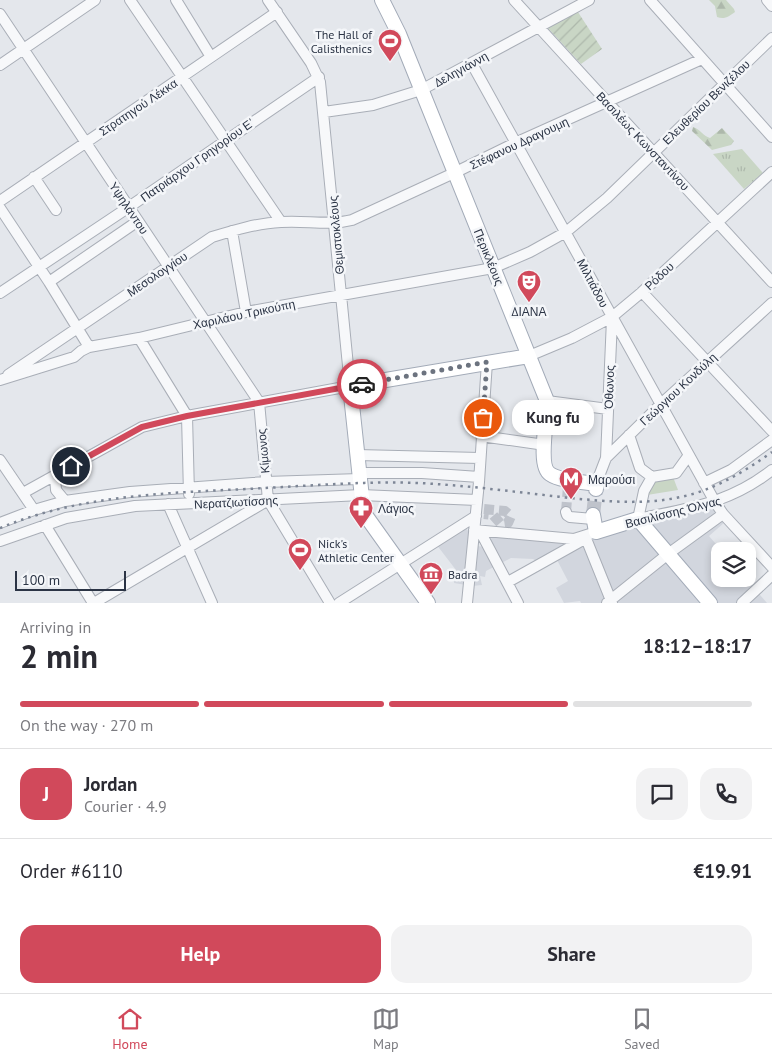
<!DOCTYPE html>
<html lang="en">
<head>
<meta charset="utf-8">
<style>
  :root { --surface:#fff; --page:#f2f2f3; --text:#2b2b33; --muted:#7c7c81; --line:#e1e1e2; --accent:#d1495b }
  body { margin:0; font-family:"PT Sans",sans-serif; background:var(--page); color:var(--text); height:100vh; display:flex; flex-direction:column; font-size:19px; white-space:nowrap }
  * { box-sizing:border-box; margin:0 }
  p { font-size:16px; color:var(--muted) }
  .icon { flex:none; width:28px; height:28px; fill:none; stroke:currentColor; stroke-width:2; stroke-linecap:round; stroke-linejoin:round }
  .map { position:relative; height:603px; overflow:hidden }
  .side { display:flex; flex-direction:column; background:var(--surface); flex:1 }
  .side>* { flex:none }
  .fabs { position:absolute; left:711px; top:542px; display:grid; gap:10px }
  .fabs a { display:grid; place-items:center; width:45px; height:45px; border-radius:10px; background:var(--surface); box-shadow:0 2px 8px #0003; font-size:25px }
  .scale { position:absolute; left:15px; bottom:12px; width:111px; box-sizing:border-box; padding-left:5px; border:2px solid #2b3445; border-top:0; font-size:14px; line-height:18px; white-space:nowrap; color:#2b3445; -webkit-text-stroke:4px #f4f6f9; paint-order:stroke }
  .pin { position:absolute; display:grid; place-items:center; width:42px; height:42px; color:#fff; margin:-21px; border:2px solid #fff; border-radius:50%; box-shadow:0 1px 5px #0007 }
  .courier { position:absolute; display:grid; place-items:center; width:50px; height:50px; margin:-25px; border:4px solid #d1495b; border-radius:50%; background:#fff; color:#222; box-shadow:0 1px 6px #0007 }
  .bubble { position:absolute; height:35px; border-radius:15px; background:var(--surface); box-shadow:0 2px 8px #0003; font-size:16px; font-weight:700; line-height:35px; text-align:center }
  .overview em { font-style:normal; font-weight:700 }
  .overview div { display:flex; flex-direction:column-reverse }
  .overview { display:flex; align-items:center; justify-content:space-between; height:85px; padding:0 20px }
  h1 { font-size:32px; font-weight:700; line-height:38px }
  .bar { display:grid; grid-template-columns:repeat(4,1fr); gap:8px 5px; align-content:center; height:60px; padding:0 20px }
  .bar i { height:6px; border-radius:4px; background:var(--line) }
  .bar .active { background:var(--accent) }
  .bar p { grid-column:span 4 }
  .line { display:flex; align-items:center; gap:12px; padding:0 20px; border-top:1px solid var(--line) }
  .line div { flex:1 }
  .round { display:grid; place-items:center; flex:none; width:52px; height:52px; border-radius:15px; background:var(--page) }
  .primary-button { display:flex; gap:10px; margin-top:auto; padding:10px 20px }
  .primary-button a { flex:1; height:58px; border-radius:15px; background:var(--accent); color:#fff; font-size:20px; font-weight:700; line-height:58px; text-align:center }
  .primary-button a+a { background:var(--page); color:var(--text) }
  .dock { display:flex; justify-content:space-around; align-items:center; height:70px; border-top:1px solid var(--line); background:var(--surface); font-size:14px; color:var(--muted) }
  .dock a { display:grid; justify-items:center; gap:2px }
  .dock .active { color:var(--accent) }
  .map>svg:first-child { display:block }
  .built { fill:#d2d6de }
  .grass { fill:url(#grass-tufts) }
  .forest { fill:url(#forest-firs) }
  .park { fill:#c9d6c5 }
  .garden { fill:url(#garden-furrows) }
  .lines { fill:none; stroke-linecap:round; stroke-linejoin:round }
  .minor-tunnel { stroke:#bfc3cb; stroke-width:10; stroke-dasharray:10 5; stroke-linecap:butt }
  .major-tunnel { stroke:#bfc3cb; stroke-width:14; stroke-dasharray:14 7; stroke-linecap:butt }
  .minor-casing { stroke:#a9aeb7; stroke-width:12 }
  .major-casing { stroke:#a3abb8; stroke-width:16 }
  .minor { stroke:#f7f8fa; stroke-width:10 }
  .major { stroke:#fff; stroke-width:14 }
  .rail { stroke:#7d8696; stroke-width:2.5; stroke-dasharray:2.5 5; stroke-linecap:butt }
  .done { stroke:#6c737f; stroke-width:5; stroke-dasharray:0 9 }
  .route { stroke:#d1495b; stroke-width:6 }
  .labels { text-anchor:middle; dominant-baseline:central; stroke-width:5; stroke-linejoin:round; paint-order:stroke }
  .poi-label { font-size:12px; fill:#2b3445; stroke:#f4f6f9; text-anchor:start }
  .street-label { font-size:12px; fill:#2b3445; stroke:#f4f6f9 }
</style>
</head>
<body>
<div class="map">
<svg width="772" height="603" viewBox="0 0 772 603">
  <defs>
    <pattern id="grass-tufts" width="24" height="20" patternUnits="userSpaceOnUse" patternTransform="scale(1.25)"><rect width="24" height="20" fill="#c9d6c5"/><path d="M3 7l-1-3M5 7V3M7 7l1-3M15 17l-1-3M17 17v-4M19 17l1-3" fill="none" stroke="#adb8ab"/></pattern>
    <pattern id="forest-firs" width="22" height="20" patternUnits="userSpaceOnUse" patternTransform="scale(1.25)"><rect width="22" height="20" fill="#c9d6c5"/><path d="M5 1l3.5 6h-7zM16 11l3.5 6h-7z" fill="#adb8ab"/></pattern>
    <pattern id="garden-furrows" width="10" height="10" patternUnits="userSpaceOnUse" patternTransform="scale(1.25)"><rect width="10" height="10" fill="#c9d6c5"/><path d="M-1 1l2-2M0 10L10 0M9 11l2-2" fill="none" stroke="#adb8ab"/></pattern>
  </defs>
  <rect width="100%" height="100%" fill="#e4e7ec"/>
  <path class="built" d="M712,507L725,522L709,536L722,551H720V579H746L767,603H581L580,601L564,603L556,588L568,581L556,558L538,562L533,559L511,558L486,571L485,577L480,576L482,585L472,586L454,583L456,570L436,544L465,526L477,546L485,547L493,536L581,542L647,521Z"/>
  <path class="grass" d="M742,149L763,173L744,189L713,154Z"/>
  <path class="forest" d="M709,0H726L734,9L735,12C729,16 725,20 717,17L715,6Z
    M693,127C700,129 703,136 710,138L722,128L734,141L731,145L712,150L692,131Z"/>
  <path class="park" d="M673,477L678,490L647,495L655,481Z"/>
  <path class="garden" d="M576,9L602,49L581,64L546,26Z"/>
  <g class="lines">
    <path class="minor-tunnel" d="M484,509L505,511L511,516L508,523L501,524L493,515L484,514
      M566,512L568,486"/>
    <path class="major-tunnel" d="M593,515L596,489"/>
    <defs>
      <path id="minor" d="M130,0L281,222
        M176,0L211,57
        M514,0L772,282
        M650,0L772,137
        M767,0L772,6
        M0,14L259,402L268,500L330,603
        M472,64L715,502L723,514L772,567
        M0,65L95,0
        M324,112L373,105L421,90L589,0
        M34,177L56,210
        M0,201L277,12
        M0,208L49,282L89,347
        M232,231L246,312
        M49,282L138,221
        M642,292L772,431
        M0,293L129,207L319,77
        M139,338L187,416L189,494
        M529,356L572,338L612,317L642,292L772,172
        M8,375L212,237C235,230 258,223 281,222C305,220 329,226 352,220L454,173L515,143L702,59
        M0,380L74,357L81,351L89,347L139,338L246,312L493,268L530,252L566,232L607,198L772,38
        M547,401L608,409
        M629,435L640,468L652,477L644,491L638,519C689,508 729,504 772,470
        M481,436L545,445
        M357,455L480,458
        M606,458L612,319
        M0,460L34,510
        M359,473H422L479,477
        M55,475L56,490L65,501
        M652,477L676,473L689,455
        M704,483L731,470L772,440
        M596,484L606,458L661,404L772,303
        M23,493L142,427L187,416L350,386L320,82L311,63L268,0
        M168,504L212,603
        M566,512L567,515L570,517L593,519
        M0,523L34,510L65,501L130,492L266,482L360,479
        M45,525L93,603
        M474,530L574,539L596,532
        M480,531L518,603
        M585,536L612,603
        M0,541L66,518L135,506L361,495L477,500
        M508,582L583,540
        M94,603L265,502
        M339,603L476,516
        M467,603L479,482L487,362
        M607,603L668,554L723,514
        M742,603L772,575"/>
      <path id="major" d="M382,0L399,34L547,401C548,416 537,466 550,474C560,481 584,482 596,484V489
        M593,515L596,532L638,519L710,603
        M428,603L366,516L363,507L350,386L529,356"/>
    </defs>
    <use href="#minor" class="minor-casing"/>
    <use href="#major" class="major-casing"/>
    <use href="#minor" class="minor"/>
    <use href="#major" class="major"/>
    <path class="rail" d="M0,528C85,493 175,493 265,488C322,485 379,480 436,484C480,487 525,493 570,498C612,502 654,506 696,493C724,484 748,469 772,452"/>
  </g>
  <g class="lines">
    <path class="done" d="M362,384L487,362L483,418"/>
    <path class="route" d="M71,466L142,427L187,416L362,384"/>
  </g>
  <defs>
    <symbol id="stadium-pin" viewBox="-11 -11 22 30"><path d="M0 17L-7.5 6A9.5 9.5 0 1 1 7.5 6Z" fill="#d1495b" stroke="#f4f6f9"/><path d="M0-5a6.5 5 0 1 0 0 10a6.5 5 0 1 0 0-10ZM-3.5-1.8h7v3.6h-7Z" fill="#fff"/></symbol>
    <symbol id="theatre-pin" viewBox="-11 -11 22 30"><path d="M0 17L-7.5 6A9.5 9.5 0 1 1 7.5 6Z" fill="#d1495b" stroke="#f4f6f9"/><path d="M-5-5.5Q0-4 5-5.5V0Q5 5 0 6Q-5 5-5 0ZM-3.3-2.5H-1v1.5H-3.3ZM1-2.5H3.3v1.5H1ZM-2.8 1Q0 5.5 2.8 1Z" fill="#fff"/></symbol>
    <symbol id="metro-pin" viewBox="-11 -11 22 30"><path d="M0 17L-7.5 6A9.5 9.5 0 1 1 7.5 6Z" fill="#d1495b" stroke="#f4f6f9"/><path d="M-5.5 5V-5H-3L0 0L3-5H5.5V5H3V-.5L0 4L-3-.5V5Z" fill="#fff"/></symbol>
    <symbol id="pharmacy-pin" viewBox="-11 -11 22 30"><path d="M0 17L-7.5 6A9.5 9.5 0 1 1 7.5 6Z" fill="#d1495b" stroke="#f4f6f9"/><path d="M-2-6h4v4h4v4h-4v4h-4v-4h-4v-4h4Z" fill="#fff"/></symbol>
    <symbol id="museum-pin" viewBox="-11 -11 22 30"><path d="M0 17L-7.5 6A9.5 9.5 0 1 1 7.5 6Z" fill="#d1495b" stroke="#f4f6f9"/><path d="M0-6L6-3V-2H-6V-3ZM-5-1h2V3h-2ZM-1-1h2V3h-2ZM3-1h2V3H3ZM-6 4H6V6H-6Z" fill="#fff"/></symbol>
  </defs>
  <g fill-rule="evenodd">
    <use href="#stadium-pin" x="376" y="27" width="28" height="38"/>
    <use href="#theatre-pin" x="515" y="268" width="28" height="38"/>
    <use href="#metro-pin" x="557" y="465" width="28" height="38"/>
    <use href="#pharmacy-pin" x="347" y="494" width="28" height="38"/>
    <use href="#stadium-pin" x="286" y="536" width="28" height="38"/>
    <use href="#museum-pin" x="417" y="560" width="28" height="38"/>
  </g>
  <g class="labels">
    <g class="poi-label">
      <text x="372" y="34" text-anchor="end">The Hall of<tspan x="372" dy="14">Calisthenics</tspan></text>
      <text x="529" y="311" text-anchor="middle">ΔΙΑΝΑ</text>
      <text x="588" y="479">Μαρούσι</text>
      <text x="378" y="508">Λάγιος</text>
      <text x="318" y="543">Nick's<tspan x="318" dy="14">Athletic Center</tspan></text>
      <text x="448" y="574">Badra</text>
    </g>
    <g class="street-label">
      <text transform="translate(461 69) rotate(-29)">Δεληγιάννη</text>
      <text transform="translate(706 102) rotate(-44)">Ελευθερίου Βενιζέλου</text>
      <text transform="translate(138 107) rotate(-34)">Στρατηγού Λέκκα</text>
      <text transform="translate(643 141) rotate(47)">Βασιλέως Κωνσταντίνου</text>
      <text transform="translate(519 143) rotate(-25)">Στέφανου Δραγουμη</text>
      <text transform="translate(197 160) rotate(-35)">Πατριάρχου Γρηγορίου Ε'</text>
      <text transform="translate(129 208) rotate(56)">Υψηλάντου</text>
      <text transform="translate(336 235) rotate(-95)">Θεμιστοκλέους</text>
      <text transform="translate(489 257) rotate(68)">Περικλέους</text>
      <text transform="translate(157 274) rotate(-34)">Μεσολογγίου</text>
      <text transform="translate(659 276) rotate(-43)">Ρόδου</text>
      <text transform="translate(593 283) rotate(62)">Μιλτιάδου</text>
      <text transform="translate(244 314) rotate(-12)">Χαριλάου Τρικούπη</text>
      <text transform="translate(609 387) rotate(-88)">Όθωνος</text>
      <text transform="translate(678 389) rotate(-43)">Γεώργιου Κονδύλη</text>
      <text transform="translate(263 451) rotate(-95)">Κίμωνος</text>
      <text transform="translate(236 502) rotate(-3)">Νερατζιωτίσσης</text>
      <text transform="translate(673 512) rotate(-14)">Βασιλίσσης Όλγας</text>
    </g>
  </g>
</svg>
<div class="fabs">
<a><svg class="icon" aria-label="layers" viewBox="0 0 24 24"><path d="M12 4l9 5-9 5-9-5zM3 14l9 5 9-5"/></svg></a>
</div>
<div class="scale">100 m</div>
<div class="pin" style="left:483px;top:418px;background:#ea580c"><svg class="icon" aria-label="bag" viewBox="0 0 24 24"><path d="M5 8h14l-1 12H6zM9 8a3 3 0 0 1 6 0"/></svg></div>
<div class="pin" style="left:71px;top:466px;background:#1f2937"><svg class="icon" aria-label="home" viewBox="0 0 24 24"><path d="M3 11l9-7 9 7M6 9v11h12V9"/></svg></div>
<div class="courier" style="left:362px;top:384px"><svg class="icon" aria-label="car" viewBox="0 0 24 24"><path d="M5 17H2v-5l4-1 3-4h7l3 4 3 1v5h-3M9 17h6M6 11h13"/><circle cx="7" cy="17" r="2"/><circle cx="17" cy="17" r="2"/></svg></div>
<div class="bubble" style="left:512px;top:400px;width:82px">Kung fu</div>
</div>
<section class="side">
<div class="overview"><div><h1>2 min</h1><p>Arriving in</p></div><em>18:12–18:17</em></div>
<div class="bar"><i class="active"></i><i class="active"></i><i class="active"></i><i></i><p>On the way · 270 m</p></div>
<div class="line" style="height:90px"><b class="round" style="background:var(--accent);color:#fff">J</b><div><b>Jordan</b><p>Courier · 4.9</p></div><a class="round"><svg class="icon" aria-label="chat" viewBox="0 0 24 24"><path d="M4 5h16v11H9l-5 4z"/></svg></a><a class="round"><svg class="icon" aria-label="phone" viewBox="0 0 24 24"><path d="M5 4h4l2 5-3 2q2 4 5 5l2-3 5 2v4C11 20 4 13 5 4z"/></svg></a></div>
<div class="line" style="height:65px"><div>Order #6110</div><b>€19.91</b></div>
<div class="primary-button"><a>Help</a><a>Share</a></div>
</section>
<nav class="dock">
<a class="active"><svg class="icon" aria-label="home" viewBox="0 0 24 24"><path d="M3 11l9-7 9 7M6 9v11h12V9"/></svg>Home</a>
<a><svg class="icon" aria-label="map" viewBox="0 0 24 24"><path d="M3 6l6-2 6 2 6-2v14l-6 2-6-2-6 2zM9 4v14M15 6v14"/></svg>Map</a>
<a><svg class="icon" aria-label="saved" viewBox="0 0 24 24"><path d="M7 4h10v16l-5-4-5 4z"/></svg>Saved</a>
</nav>
</body>
</html>
